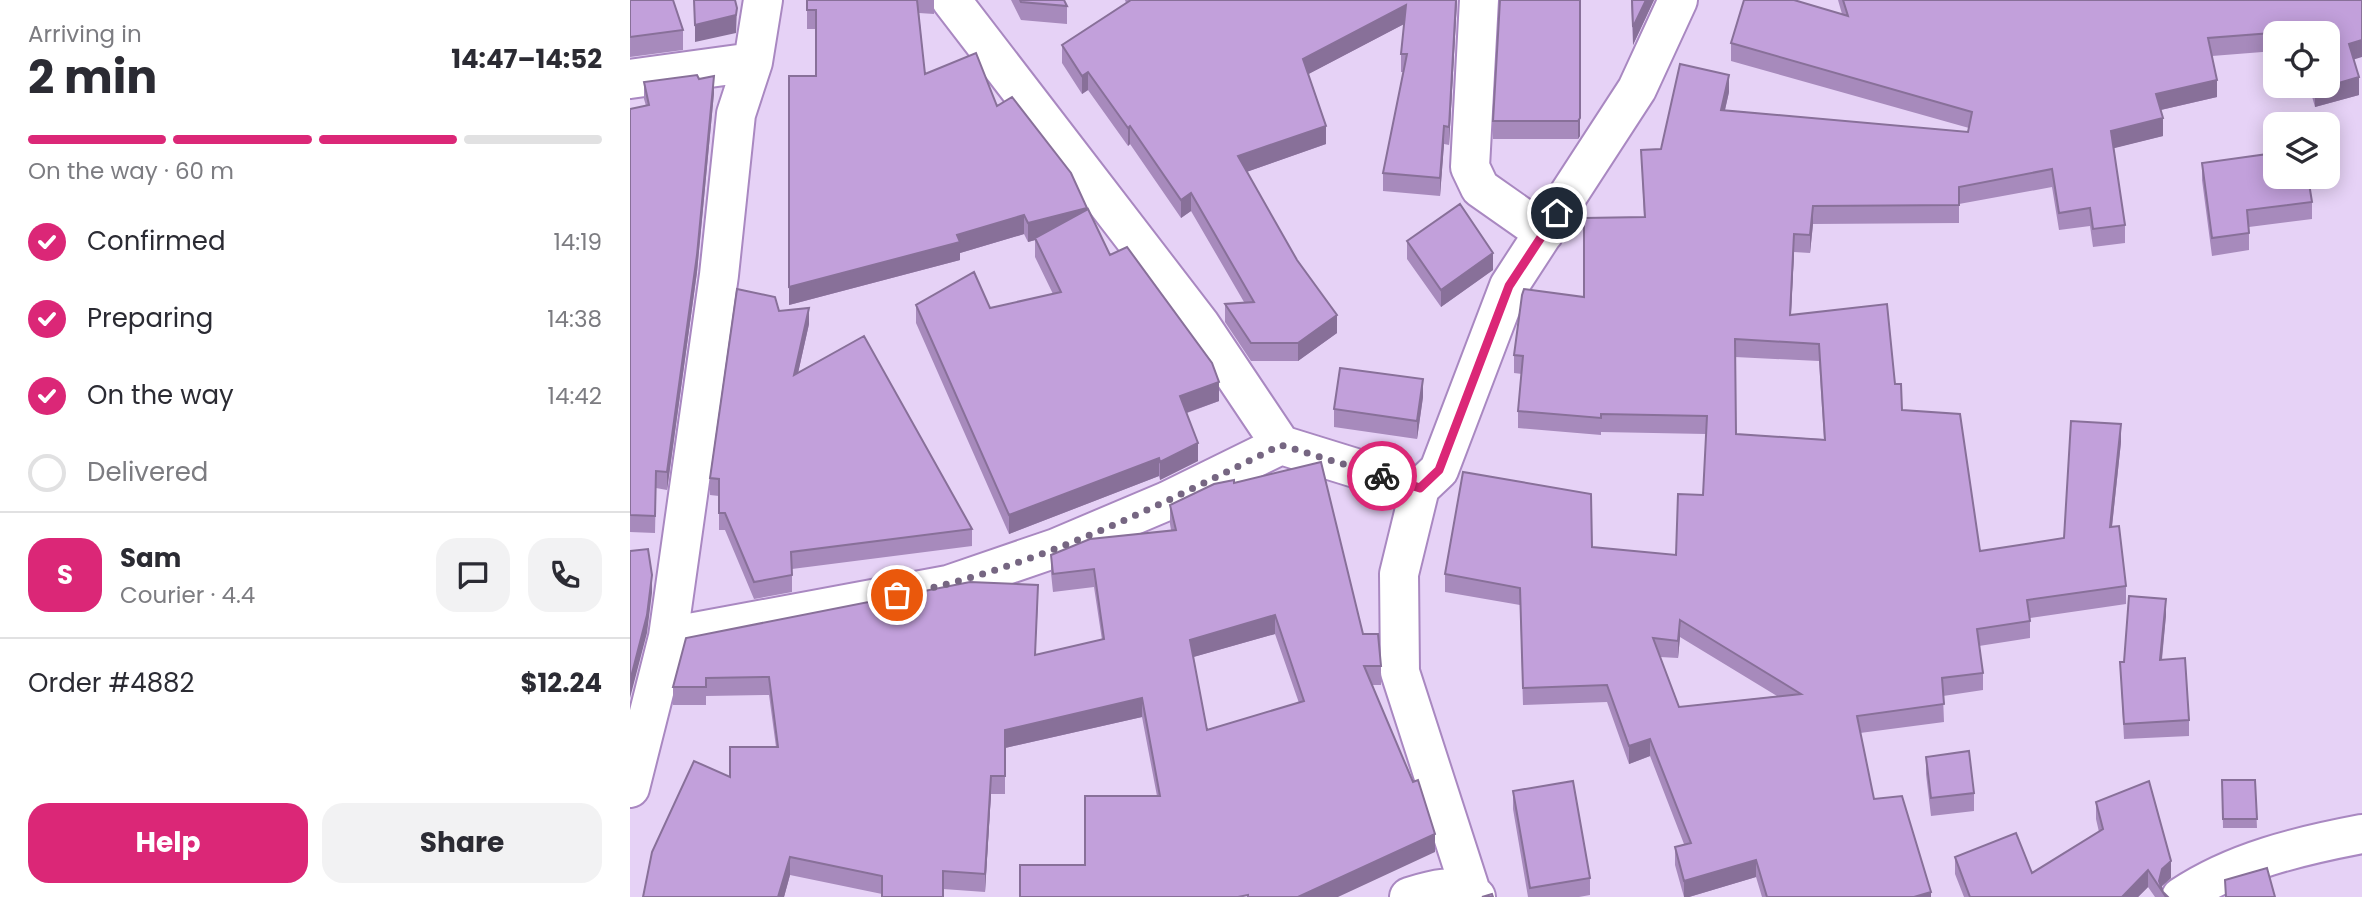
<!DOCTYPE html>
<html lang="en">
<head>
<meta charset="utf-8">
<style>
  :root { --surface:#fff; --page:#f2f2f3; --text:#2b2b33; --muted:#7c7c81; --line:#e1e1e2; --accent:#db2777 }
  body { margin:0; font-family:Poppins,sans-serif; background:var(--page); color:var(--text); height:100vh; display:flex; flex-direction:column; font-size:26px; white-space:nowrap }
  * { box-sizing:border-box; margin:0 }
  p { font-size:23px; color:var(--muted) }
  .icon { flex:none; width:38px; height:38px; fill:none; stroke:currentColor; stroke-width:2; stroke-linecap:round; stroke-linejoin:round }
  .map { position:relative; flex:1; overflow:hidden }
  .drawer { display:flex; flex-direction:column; background:var(--surface); width:630px }
  .drawer>* { flex:none }
  .fabs { position:absolute; left:1633px; top:21px; display:grid; gap:14px }
  .fabs a { display:grid; place-items:center; width:77px; height:77px; border-radius:14px; background:var(--surface); box-shadow:0 4px 18px #0003; font-size:35px }
  .pin { position:absolute; display:grid; place-items:center; width:60px; height:60px; color:#fff; margin:-30px; border:4px solid #fff; border-radius:50%; box-shadow:0 2px 7px #0007 }
  .courier { position:absolute; display:grid; place-items:center; width:70px; height:70px; margin:-35px; border:5px solid #db2777; border-radius:50%; background:#fff; color:#222; box-shadow:0 2px 9px #0007 }
  .overview em { font-style:normal; font-weight:700 }
  .overview div { display:flex; flex-direction:column-reverse }
  .overview { display:flex; align-items:center; justify-content:space-between; height:119px; padding:0 28px }
  h1 { font-size:46px; font-weight:700; line-height:52px }
  .bar { display:grid; grid-template-columns:repeat(4,1fr); gap:10px 7px; align-content:center; height:84px; padding:0 28px }
  .bar i { height:9px; border-radius:5px; background:var(--line) }
  .bar .on { background:var(--accent) }
  .bar p { grid-column:span 4 }
  .line { display:flex; align-items:center; gap:18px; padding:0 28px; border-top:2px solid var(--line) }
  .line div { flex:1 }
  .round { display:grid; place-items:center; flex:none; width:74px; height:74px; border-radius:21px; background:var(--page) }
  ol { padding:0 28px; list-style:none }
  li { display:flex; align-items:center; gap:21px; height:77px }
  li p { margin-inline-start:auto }
  li .icon { padding:7px; border-radius:50%; background:var(--accent); color:#fff; stroke-width:4 }
  li:last-child { color:var(--muted) }
  li i { width:38px; height:38px; border:4px solid var(--line); border-radius:50% }
  .button { display:flex; gap:14px; margin-top:auto; padding:14px 28px }
  .button a { flex:1; height:80px; border-radius:21px; background:var(--accent); color:#fff; font-size:28px; font-weight:700; line-height:80px; text-align:center }
  .button a+a { background:var(--page); color:var(--text) }
  main { display:flex; flex:1; min-height:0 }
  .map>svg:first-child { display:block }
  .lines { fill:none; stroke-linecap:round; stroke-linejoin:round }
  .minor-casing { stroke:#a988c1; stroke-width:42 }
  .minor { stroke:#fff; stroke-width:38 }
  .wall { fill:#a78abc; fill-rule:evenodd }
  .shaded-wall { fill:#887099 }
  .building { fill:#c2a0db; stroke:#887099; stroke-width:2; fill-rule:evenodd }
  .done { stroke:#766682; stroke-width:7; stroke-dasharray:0 12.6 }
  .route { stroke:#db2777; stroke-width:9 }
</style>
</head>
<body>
<main>
<section class="drawer">
<div class="overview"><div><h1>2 min</h1><p>Arriving in</p></div><em>14:47–14:52</em></div>
<div class="bar"><i class="on"></i><i class="on"></i><i class="on"></i><i></i><p>On the way · 60 m</p></div>
<ol>
<li><svg class="icon" aria-label="check" viewBox="0 0 24 24"><path d="M5 12l5 5 9-10"/></svg>Confirmed<p>14:19</p></li>
<li><svg class="icon" aria-label="check" viewBox="0 0 24 24"><path d="M5 12l5 5 9-10"/></svg>Preparing<p>14:38</p></li>
<li><svg class="icon" aria-label="check" viewBox="0 0 24 24"><path d="M5 12l5 5 9-10"/></svg>On the way<p>14:42</p></li>
<li><i></i>Delivered</li>
</ol>
<div class="line" style="height:126px"><b class="round" style="background:var(--accent);color:#fff">S</b><div><b>Sam</b><p>Courier · 4.4</p></div><a class="round"><svg class="icon" aria-label="chat" viewBox="0 0 24 24"><path d="M4 5h16v11H9l-5 4z"/></svg></a><a class="round"><svg class="icon" aria-label="phone" viewBox="0 0 24 24"><path d="M5 4h4l2 5-3 2q2 4 5 5l2-3 5 2v4C11 20 4 13 5 4z"/></svg></a></div>
<div class="line" style="height:91px"><div>Order #4882</div><b>$12.24</b></div>
<div class="button"><a>Help</a><a>Share</a></div>
</section>
<div class="map">
<svg width="1732" height="897" viewBox="0 0 1732 897">
  <rect width="100%" height="100%" fill="#e6d2f6"/>
  <g class="lines">
    <defs>
      <path id="minor" d="M321,0L570,324L651,445L790,488
        M849,0L840,167L850,188L914,233
        M0,79L123,62
        M38,637L318,585L426,548L537,501L651,445
        M0,788L38,637L89,275L106,114L123,62L133,0
        M841,892L770,672L769,574L790,488L809,470L879,286L1007,89L1048,0
        M779,897C798,891 829,881 846,897
        M1551,897C1605,861 1669,846 1732,834"/>
    </defs>
    <use href="#minor" class="minor-casing"/>
    <use href="#minor" class="minor"/>
  </g>
  <path class="wall" d="M0,0L53,30V50L0,57Z
    M177,0H304V14L289,13L295,74L367,106L457,209L480,255L589,401L557,413L568,461L530,480L529,476L379,534L286,323V305L360,308L423,294L405,257V240L398,242L394,234L330,253V260L159,305L186,76V29H177Z
    M381,0H434L437,6V24L391,20Z
    M495,0H827L819,145L814,144L810,196L753,191V173L773,72H771V54L774,24L678,74L696,144L616,172L707,333L668,361H621L595,322V304L614,302L561,211L551,218L500,144L498,146L458,90L452,94L432,63V45L496,3Z
    M950,0V136L948,139H863V121Z
    M1001,0H1024L1003,45Z
    M1208,0H1732L1724,60L1729,95L1685,107L1679,86H1698V33H1645V51L1582,56L1587,97L1531,110L1533,136L1483,148L1495,225V243L1463,247L1460,226L1429,230L1422,187L1329,204V223L1183,224L1180,253L1164,252L1161,314L1265,384L1272,410L1350,551L1434,538L1491,442L1482,527L1496,586V604L1400,618V638L1349,646L1353,673V690L1313,696L1314,722L1230,733L1244,799L1301,897H1132L1126,877L1059,897H1054L1045,865V847L1054,844L1020,756L999,764L977,702L893,705L890,605L815,592V574L962,547L1046,555L1073,495L1076,434L971,432V435L888,428V411L892,374L884,373V355L954,297L1014,217L1011,150L1031,149L1099,92L1095,110L1338,132L1339,128L1101,61V43L1212,14ZM1105,357L1189,361L1194,439L1106,434ZM1050,637L1147,696L1049,707L1030,657L1048,658Z
    M69,79L84,93L67,272L37,490L26,488L25,533L0,532V109L16,106L14,99V82Z
    M1572,163L1682,202V219L1619,227V250L1582,256L1572,180Z
    M777,241L863,270L811,307L777,259Z
    M149,311L179,324L168,373L342,529V546L162,569V592L124,599L95,530H89V496L80,495V478Z
    M793,397L787,439L704,427V409Z
    M604,483L733,634L751,666V685H741L805,852L455,865L527,796L512,717L375,748V794H361L355,892L313,889L252,894L160,875L154,897H13L100,777L146,747L139,695L76,696V705H43V687L56,638L408,603L405,655L472,640L464,587L423,592L421,573V555L541,530L540,524V505ZM645,634L669,703L577,730L563,657Z
    M1536,615L1532,660L1559,720V736L1494,739L1490,662H1494Z
    M1296,757L1344,793V811L1301,816L1296,774Z
    M1592,780H1625L1627,828H1593Z
    M883,791L960,878V895L949,897H898L883,809Z
    M1466,802L1541,878L1532,886V889L1533,892L1538,897H1525L1518,887L1508,897H1334L1325,874V857L1402,873L1469,832L1466,819Z"/>
  <path class="shaded-wall" d="M826,0H827L819,145V127Z
    M1016,0H1024L1003,45V27Z
    M776,5V23L673,77V59Z
    M107,8L106,33L65,42V25Z
    M1732,40V57L1719,61V44Z
    M458,72V90L452,94V76Z
    M1099,75V92L1091,127V110Z
    M84,76V93L67,272L37,490V472Z
    M1729,77V95L1685,107V90Z
    M1587,80V97L1526,111V94Z
    M950,118V136L948,139V121Z
    M1533,118V136L1481,149V131Z
    M500,126V144L498,146V128Z
    M696,126V144L608,175V156Z
    M814,126V144L810,196V178Z
    M561,193V211L551,218V200Z
    M1183,206V224L1180,253V235Z
    M457,208V226L398,242V223Z
    M394,215V234L330,253V260L159,305V287Z
    M1164,234V252L1160,332V315Z
    M863,253V270L811,307V290Z
    M179,308V324L164,391V375Z
    M707,315V333L668,361V343Z
    M793,379V397L787,439V421Z
    M589,382V401L550,415V396Z
    M1491,424V442L1480,544V527Z
    M568,443V461L530,480V462Z
    M529,458V476L379,534V515Z
    M22,575V593L17,633L0,698V681Z
    M1536,599V615L1530,676V660Z
    M645,615V634L560,658V640Z
    M1050,620V637L1048,658V641Z
    M512,698V717L375,748V730Z
    M1020,739V756L999,764V746Z
    M361,776V794L355,892V874Z
    M805,834V852L708,897H668Z
    M160,857V875L154,897H148Z
    M1126,860V877L1059,897H1054V881Z
    M1541,861V878L1532,886L1531,890L1529,881L1532,869Z
    M1518,870V887L1508,897H1492Z
    M1301,892V897H1284Z"/>
  <path class="building" d="M0,0H43L53,30L0,37Z
    M64,0H105L107,8L106,15L65,25Z
    M177,0H287L295,74L346,53L367,106L382,97L441,173L457,208L398,223L394,215L327,235L330,242L159,287V76H186V10H177Z
    M390,0H434L437,6L391,2Z
    M501,0H826L819,127L814,126L810,178L753,173L777,54H771L776,5L673,59L696,126L608,156L667,260L707,315L668,343H621L595,304L624,302L561,193L551,200L500,126L498,128L458,72L452,76L432,45Z
    M870,0H950V118L948,121H863Z
    M1002,0H1016L1003,27Z
    M1114,0H1164L1218,16L1213,0H1732V40L1719,44L1729,77L1685,90L1684,86H1698V33H1669V31L1578,38L1587,80L1526,94L1533,118L1481,131L1495,225L1463,229L1460,208L1429,213L1422,169L1329,187V205L1183,206L1180,235L1164,234L1160,315L1257,304L1265,384H1271L1272,410L1330,414L1350,551L1434,538L1441,421L1491,424L1480,527L1489,526L1496,586L1397,600L1400,621L1347,629L1353,673L1312,678L1314,704L1227,716L1244,799L1272,796L1301,892L1284,897H1137L1126,860L1054,881L1045,847L1061,843L1020,739L999,746L977,685L893,688L890,588L815,574L833,472L961,494L962,547L1046,555L1048,494L1073,495L1077,416L971,414V418L888,411L893,356L884,355L892,295L894,289L954,297V218L1015,217L1011,150L1031,149L1050,64L1099,75L1091,110L1338,132L1342,112L1101,43ZM1105,339L1189,344L1195,440L1106,434ZM1050,620L1171,694L1049,707L1023,638L1048,641Z
    M67,75L69,79L84,76L67,255L37,472L26,471L25,516L0,515V109L19,105L14,82Z
    M1645,153V177H1678L1682,202L1617,210L1619,233L1582,238L1572,163Z
    M830,204L863,253L811,290L777,241Z
    M458,209L480,255L497,247L582,363L589,382L550,396L568,443L530,462L529,458L379,515L286,305L344,272L360,308L431,292L405,238Z
    M107,289L145,297L149,311L179,308L164,375L234,336L342,529L161,552L162,575L124,582L95,513H89V479L80,478Z
    M710,368L793,379L787,421L704,409Z
    M691,462L733,634H748L751,666H734L783,782L788,780L805,834L668,897H618V895L608,897H390V865H455V796H530L512,698L375,730V776H361L355,874L313,871V897H252V876L160,857L148,897H13L22,852L64,761L100,777V747H148L139,677L76,678V687H43L56,638L340,582L408,585L405,655L474,639L464,569L423,574L421,555L460,539L546,530L540,505L584,484L604,480V483ZM645,615L674,701L577,730L560,640Z
    M18,549L22,575L17,615L0,681V551Z
    M1499,596L1536,599L1530,660L1555,658L1559,720L1494,724L1490,662H1494Z
    M1339,751L1344,793L1301,798L1296,757Z
    M1592,780H1625L1627,819H1593Z
    M943,781L960,878L900,888L883,791Z
    M1519,781L1541,861L1532,869L1529,881L1533,892L1538,897H1536L1518,870L1492,897H1340L1325,857L1386,833L1402,873L1473,829L1466,802Z
    M1637,868L1645,897H1596L1595,880Z
    M862,894L863,897H852Z"/>
  <g class="lines">
    <path class="done" d="M267,595C402,570 528,506 651,445L752,476"/>
    <path class="route" d="M752,476L790,488L809,470L879,286L927,213"/>
  </g>
</svg>
<div class="fabs">
<a><svg class="icon" aria-label="locate" viewBox="0 0 24 24"><circle cx="12" cy="12" r="6"/><path d="M12 2v4M12 18v4M2 12h4M18 12h4"/></svg></a>
<a><svg class="icon" aria-label="layers" viewBox="0 0 24 24"><path d="M12 4l9 5-9 5-9-5zM3 14l9 5 9-5"/></svg></a>
</div>
<div class="pin" style="left:267px;top:595px;background:#ea580c"><svg class="icon" aria-label="bag" viewBox="0 0 24 24"><path d="M5 8h14l-1 12H6zM9 8a3 3 0 0 1 6 0"/></svg></div>
<div class="pin" style="left:927px;top:213px;background:#1f2937"><svg class="icon" aria-label="home" viewBox="0 0 24 24"><path d="M3 11l9-7 9 7M6 9v11h12V9"/></svg></div>
<div class="courier" style="left:752px;top:476px"><svg class="icon" aria-label="bike" viewBox="0 0 24 24"><circle cx="6" cy="16" r="4"/><circle cx="18" cy="16" r="4"/><path d="M6 16l4-8h5l3 8M10 8l3 8H6M13 5h3"/></svg></div>
</div>
</main>
</body>
</html>
